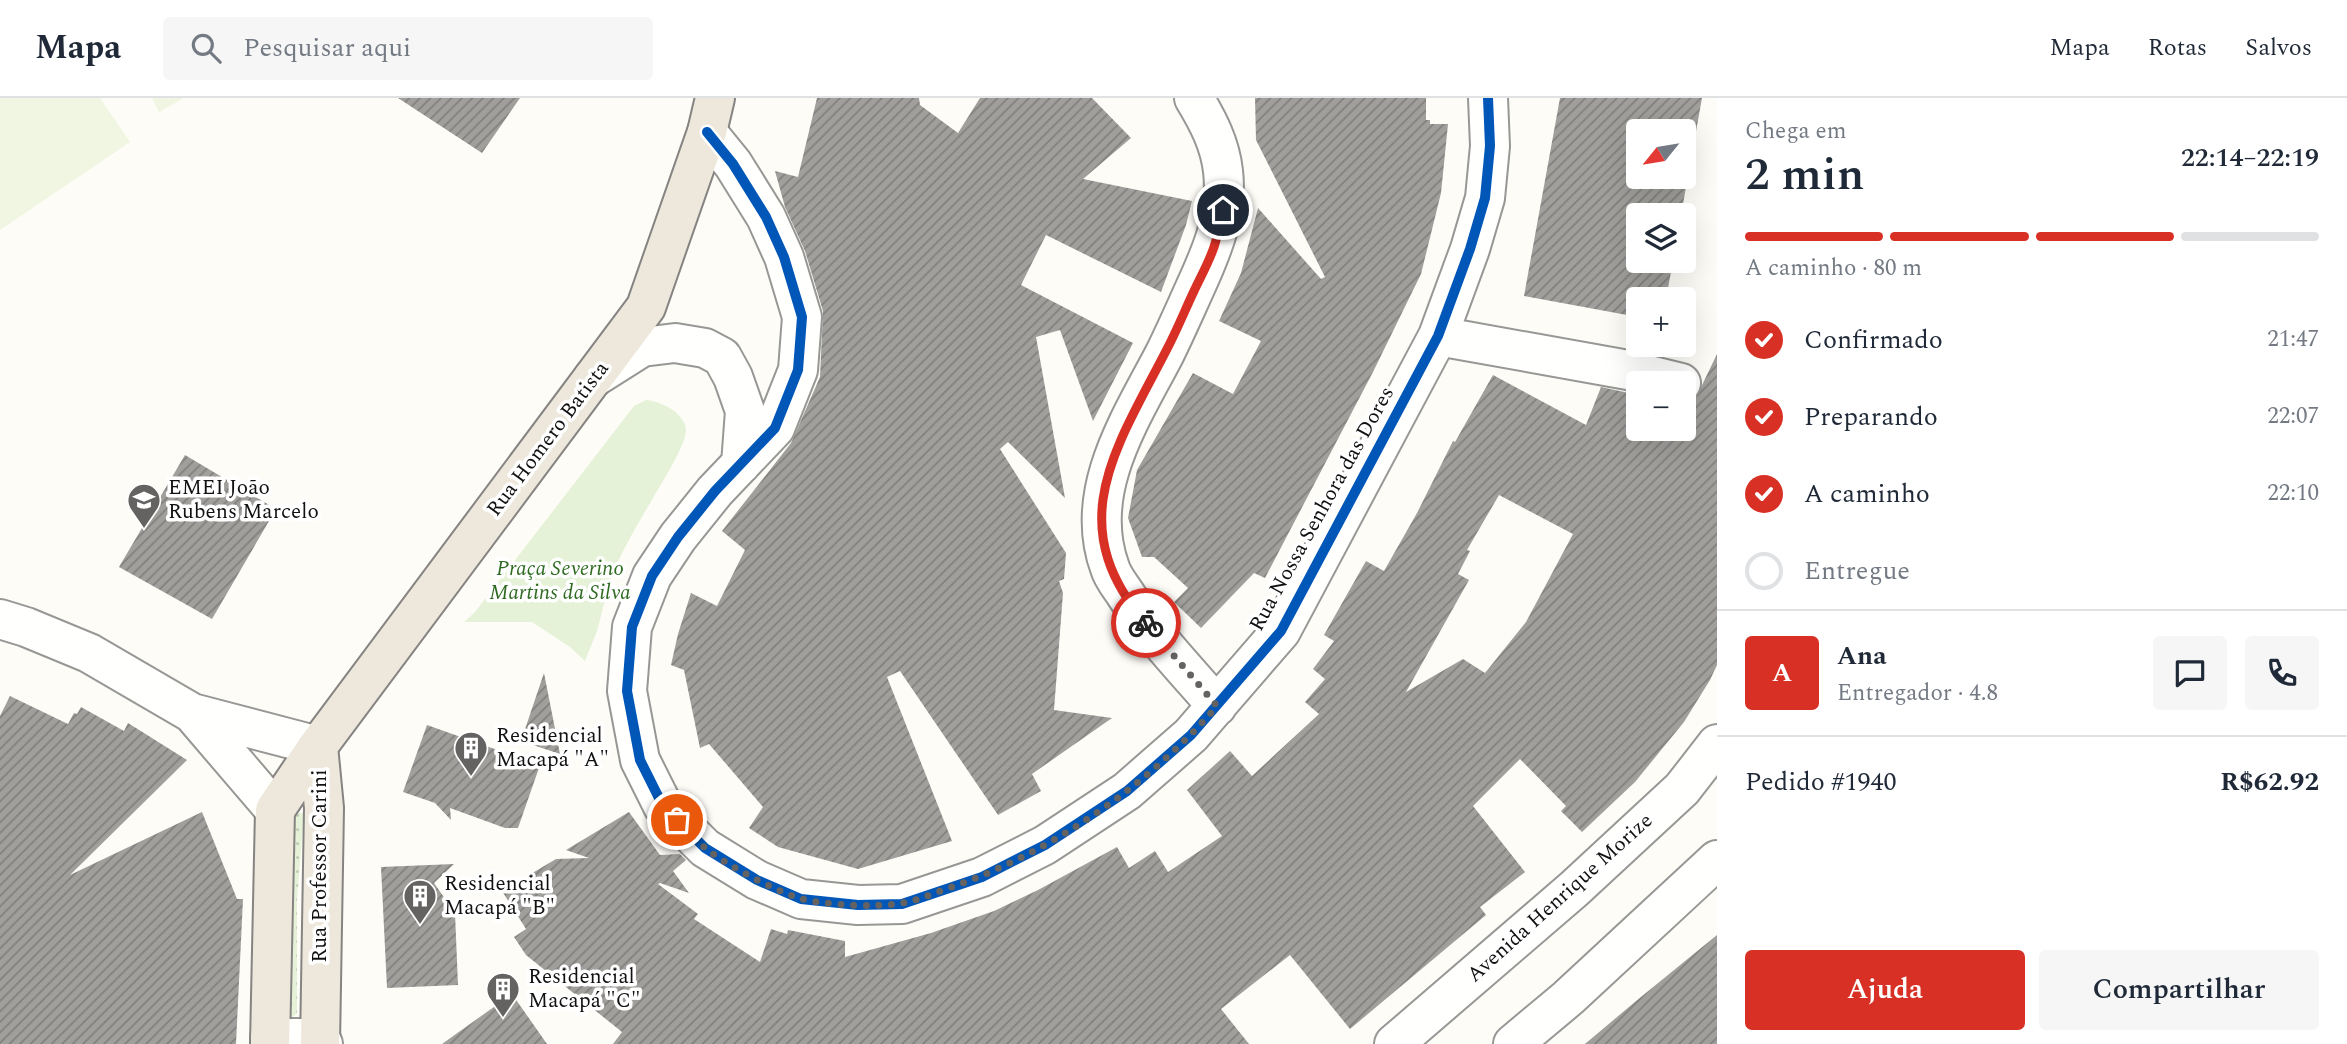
<!DOCTYPE html>
<html lang="pt">
<head>
<meta charset="utf-8">
<style>
  :root { --surface:#fff; --page:#f6f6f7; --text:#1f2937; --muted:#747a83; --line:#e0e1e3; --accent:#d93025 }
  body { margin:0; font-family:Spectral,serif; background:var(--page); color:var(--text); height:100vh; display:flex; flex-direction:column; font-size:26px; white-space:nowrap }
  * { box-sizing:border-box; margin:0 }
  p { font-size:23px; color:var(--muted) }
  .icon { flex:none; width:38px; height:38px; fill:none; stroke:currentColor; stroke-width:2; stroke-linecap:round; stroke-linejoin:round }
  .map { position:relative; flex:1; overflow:hidden }
  .panel { display:flex; flex-direction:column; background:var(--surface); width:630px }
  .panel>* { flex:none }
  .needle { width:46px; rotate:240deg }
  .controls { position:absolute; left:1626px; top:21px; display:grid; gap:14px }
  .controls a { display:grid; place-items:center; width:70px; height:70px; border-radius:7px; background:var(--surface); box-shadow:0 7px 28px #0002; font-size:35px }
  .pin { position:absolute; display:grid; place-items:center; width:60px; height:60px; color:#fff; margin:-30px; border:4px solid #fff; border-radius:50%; box-shadow:0 2px 7px #0007 }
  .courier { position:absolute; display:grid; place-items:center; width:70px; height:70px; margin:-35px; border:5px solid #d93025; border-radius:50%; background:#fff; color:#222; box-shadow:0 2px 9px #0007 }
  .summary em { font-style:normal; font-weight:600 }
  .summary div { display:flex; flex-direction:column-reverse }
  .summary { display:flex; align-items:center; justify-content:space-between; height:119px; padding:0 28px }
  h1 { font-size:46px; font-weight:600; line-height:52px }
  .bar { display:grid; grid-template-columns:repeat(4,1fr); gap:10px 7px; align-content:center; height:84px; padding:0 28px }
  .bar i { height:9px; border-radius:5px; background:var(--line) }
  .bar .active { background:var(--accent) }
  .bar p { grid-column:span 4 }
  .line { display:flex; align-items:center; gap:18px; padding:0 28px; border-top:2px solid var(--line) }
  .line div { flex:1 }
  .round { display:grid; place-items:center; flex:none; width:74px; height:74px; border-radius:7px; background:var(--page) }
  ol { padding:0 28px; list-style:none }
  li { display:flex; align-items:center; gap:21px; height:77px }
  li p { margin-inline-start:auto }
  li .icon { padding:7px; border-radius:50%; background:var(--accent); color:#fff; stroke-width:4 }
  li:last-child { color:var(--muted) }
  li i { width:38px; height:38px; border:4px solid var(--line); border-radius:50% }
  .primary-button { display:flex; gap:14px; margin-top:auto; padding:14px 28px }
  .primary-button a { flex:1; height:80px; border-radius:7px; background:var(--accent); color:#fff; font-size:28px; font-weight:600; line-height:80px; text-align:center }
  .primary-button a+a { background:var(--page); color:var(--text) }
  header { display:flex; align-items:center; gap:42px; box-sizing:border-box; height:98px; padding:0 35px; background:var(--surface); border-bottom:2px solid var(--line) }
  header strong { font-size:33px }
  nav { display:flex; gap:38px; margin-inline-start:auto; font-size:24px }
  .search { width:490px; height:63px; background:var(--page); display:flex; align-items:center; gap:18px; box-sizing:border-box; padding:0 24px; border-radius:7px; color:var(--muted); font-size:26px }
  main { display:flex; flex:1; min-height:0 }
  .map>svg:first-child { display:block }
  .grass { fill:url(#grass-dots) }
  .park { fill:#e6f2d7 }
  .pitch { fill:#f0f6e1 }
  .building { fill:url(#building-hatch); fill-rule:evenodd }
  .lines { fill:none; stroke-linecap:round; stroke-linejoin:round }
  .minor-casing { stroke:#979795; stroke-width:42 }
  .major-casing { stroke:#858482; stroke-width:42 }
  .minor { stroke:#fffffe; stroke-width:38 }
  .major { stroke:#ede8db; stroke-width:38 }
  .cycleway-casing { stroke:#fff; stroke-width:15 }
  .cycleway { stroke:#0057b8; stroke-width:10 }
  .done { stroke:#646362; stroke-width:7; stroke-dasharray:0 12.6 }
  .route { stroke:#d93025; stroke-width:9 }
  .labels { text-anchor:middle; dominant-baseline:central; stroke-width:7; stroke-linejoin:round; paint-order:stroke }
  .street-label { font-size:21px; fill:#111; stroke:#fff }
  .poi-label { font-size:21px; fill:#111; stroke:#fff; text-anchor:start }
  .park-label { font-size:21px; font-style:italic; fill:#2e6a20; stroke:#fff }
</style>
</head>
<body>
<header>
<strong>Mapa</strong>
<div class="search"><svg class="icon" aria-label="search" viewBox="0 0 24 24"><circle cx="10" cy="10" r="6"/><path d="M15 15l6 6"/></svg>Pesquisar aqui</div>
<nav><a>Mapa</a><a>Rotas</a><a>Salvos</a></nav>
</header>
<main>
<div class="map">
<svg width="1717" height="946" viewBox="0 0 1717 946">
  <defs>
    <pattern id="grass-dots" width="8" height="8" patternUnits="userSpaceOnUse" patternTransform="scale(1.75)"><rect width="8" height="8" fill="#e6f2d7"/><path d="M2 2h.1M6 6h.1" fill="none" stroke="#c4ceb8" stroke-width="1.8" stroke-linecap="round"/></pattern>
    <pattern id="building-hatch" width="6" height="6" patternUnits="userSpaceOnUse" patternTransform="scale(1.75)"><rect width="6" height="6" fill="#a19f9c"/><path d="M-1 1l2-2M0 6l6-6M5 7l2-2" fill="none" stroke="#82807e"/></pattern>
  </defs>
  <rect width="100%" height="100%" fill="#fdfcf7"/>
  <path class="grass" d="M296,715H304L297,802V915L293,919L287,916L293,741Z"/>
  <path class="park" d="M646,302C661,303 685,315 686,332C686,347 661,386 653,400C638,426 621,453 611,481C605,498 602,516 597,533C593,543 589,553 585,563L570,549L532,524H464L475,514L634,308Z"/>
  <path class="pitch" d="M0,0H100L130,44L0,132Z
    M152,0H184L159,14Z"/>
  <path class="building" d="M398,0H520L482,55Z
    M817,0H919L920,7L958,35L980,0H1092L1131,40L1083,81L1192,103L1186,127L1161,194L1046,137L1021,187L1133,245L1093,323L1060,232L1036,239L1065,400L1008,344L1000,351L1066,455L1064,481L1059,483L1063,495L1054,612L1112,620L1032,676L1041,693L998,717L900,573L887,579L952,743L858,771L778,749L749,730L763,709L709,646L700,650L684,572L671,567L678,536L691,495L717,508L745,452L722,433L791,345L820,279L823,213L805,153L785,109L775,73L798,79Z
    M1255,0H1426V22H1430V26H1448L1441,95L1421,176L1373,274L1265,480L1254,475L1201,530L1174,504L1188,490L1154,459H1142L1128,420L1137,372L1193,275L1233,296L1261,243L1219,223L1241,175L1258,110L1321,181L1325,179L1256,42Z
    M1560,0H1702L1681,117H1638V163H1673L1666,201H1638V219L1524,198ZM1638,33H1684V79H1638Z
    M1717,256V567L1710,582L1684,624L1635,684L1582,734L1561,713L1566,708L1520,661L1473,708L1525,774L1480,809L1486,817L1350,931L1290,857L1221,911L1249,946H613L622,934L526,857L514,839L526,831L502,793L556,761L589,760L566,752L629,714L660,757L680,756L686,762L673,773L689,795L660,785L658,786L698,816L694,821L760,864L771,831L787,836L788,832L845,843V859L931,835L994,813L1038,792L1117,749L1129,770L1155,753L1168,774L1222,738L1187,692L1230,653L1252,678L1319,616L1305,604L1325,581L1313,571L1334,543L1324,537L1366,463L1384,473L1417,415L1453,343L1455,344L1493,277L1586,327L1601,289L1638,297V331H1684V306L1692,308ZM1499,397L1573,436L1526,524L1485,575L1463,561L1406,594L1469,482L1458,476L1470,453L1467,452Z
    M185,357L276,411L212,521L119,469Z
    M544,575L560,656L521,643Z
    M10,598L68,626L74,615L77,616L81,609L124,633L128,625L187,662L70,777L202,714L237,801H243L236,946H0V618Z
    M427,627L540,667L518,730H505L450,710L451,722L435,705L403,694Z
    M454,766L434,785L455,815L458,887L387,890L381,769Z
    M1717,837V946H1585L1636,903Z
    M512,896L547,946H442Z"/>
  <g class="lines">
    <defs>
      <path id="minor" d="M1194,0C1208,23 1220,46 1223,73C1228,115 1212,153 1195,190C1185,212 1175,235 1164,257C1130,322 1082,394 1110,470C1113,480 1121,489 1126,497C1152,537 1186,572 1217,608
        M707,34L733,66L766,119L784,159L802,219L798,272L775,330L715,393L678,439L652,478L632,529L627,593L640,662L663,708L705,750L757,782L801,801L858,807L902,806L982,779L1045,747L1127,693L1191,637L1281,533L1438,238L1470,151L1485,100L1490,48L1488,0
        M1438,238L1628,272L1681,285
        M593,280L642,249L675,245L705,250L722,259L733,279L745,313L741,366
        M0,521L26,529L89,555L192,615L318,648
        M192,615L275,712
        M270,940H320L323,946
        M1394,946L1574,791L1682,691L1717,646
        M1513,946L1568,900L1717,762"/>
      <path id="major" d="M318,648L324,710L320,946
        M270,946L275,712L318,648L646,209L707,34L715,0"/>
    </defs>
    <use href="#minor" class="minor-casing"/>
    <use href="#major" class="major-casing"/>
    <use href="#minor" class="minor"/>
    <use href="#major" class="major"/>
    <defs>
      <path id="cycleway" d="M707,34L733,66L766,119L784,159L802,219L798,272L775,330L715,393L678,439L652,478L632,529L627,593L640,662L663,708L705,750L757,782L801,801L858,807L902,806L982,779L1045,747L1127,693L1191,637L1281,533L1438,238L1470,151L1485,100L1490,48L1488,0"/>
    </defs>
    <use href="#cycleway" class="cycleway-casing"/>
    <use href="#cycleway" class="cycleway"/>
  </g>
  <g class="lines">
    <path class="done" d="M677,722C686,731 694,740 703,748C722,765 777,794 802,801C827,807 876,810 902,805C916,803 929,797 943,792C1046,758 1146,690 1217,608L1146,525"/>
    <path class="route" d="M1146,525C1060,426 1117,349 1167,251C1177,232 1185,212 1194,193C1201,178 1209,164 1214,149C1218,137 1220,124 1223,112"/>
  </g>
  <defs>
    <symbol id="school-pin" viewBox="-11 -11 22 30"><path d="M0 17L-7.5 6A9.5 9.5 0 1 1 7.5 6Z" fill="#646362" stroke="#fff"/><path d="M0-5L7-2L0 1L-7-2ZM-4 1L0 2.5L4 1V4Q0 6-4 4Z" fill="#fff"/></symbol>
    <symbol id="building-pin" viewBox="-11 -11 22 30"><path d="M0 17L-7.5 6A9.5 9.5 0 1 1 7.5 6Z" fill="#646362" stroke="#fff"/><path d="M-4-6H4V6H1V3H-1V6H-4ZM-2.5-4.3h1.7v1.8h-1.7ZM.8-4.3h1.7v1.8H.8ZM-2.5-1h1.7V.8h-1.7ZM.8-1h1.7V.8H.8Z" fill="#fff"/></symbol>
  </defs>
  <g fill-rule="evenodd">
    <use href="#school-pin" x="125" y="383" width="38" height="52"/>
    <use href="#building-pin" x="452" y="631" width="38" height="52"/>
    <use href="#building-pin" x="401" y="779" width="38" height="52"/>
    <use href="#building-pin" x="484" y="872" width="38" height="52"/>
  </g>
  <g class="labels">
    <g class="street-label">
      <text transform="translate(548 341) rotate(-53)">Rua Homero Batista</text>
      <text transform="translate(1322 411) rotate(-61)">Rua Nossa Senhora das Dores</text>
      <text transform="translate(320 768) rotate(-90)">Rua Professor Carini</text>
      <text transform="translate(1560 800) rotate(-42)">Avenida Henrique Morize</text>
    </g>
    <g class="poi-label">
      <text x="168" y="390">EMEI João<tspan x="168" dy="24">Rubens Marcelo</tspan></text>
      <text x="496" y="638">Residencial<tspan x="496" dy="24">Macapá "A"</tspan></text>
      <text x="444" y="786">Residencial<tspan x="444" dy="24">Macapá "B"</tspan></text>
      <text x="528" y="879">Residencial<tspan x="528" dy="24">Macapá "C"</tspan></text>
    </g>
    <g class="park-label">
      <text x="560" y="471">Praça Severino<tspan x="560" dy="24">Martins da Silva</tspan></text>
    </g>
  </g>
</svg>
<div class="controls">
<a><svg class="needle" viewBox="-14 -14 28 28"><path d="M0-13l5 13h-10z" fill="#e53935"/><path d="M0 13l5-13h-10z" fill="#747a83"/></svg></a>
<a><svg class="icon" aria-label="layers" viewBox="0 0 24 24"><path d="M12 4l9 5-9 5-9-5zM3 14l9 5 9-5"/></svg></a>
<a>+</a>
<a>−</a>
</div>
<div class="pin" style="left:677px;top:722px;background:#ea580c"><svg class="icon" aria-label="bag" viewBox="0 0 24 24"><path d="M5 8h14l-1 12H6zM9 8a3 3 0 0 1 6 0"/></svg></div>
<div class="pin" style="left:1223px;top:112px;background:#1f2937"><svg class="icon" aria-label="home" viewBox="0 0 24 24"><path d="M3 11l9-7 9 7M6 9v11h12V9"/></svg></div>
<div class="courier" style="left:1146px;top:525px"><svg class="icon" aria-label="bike" viewBox="0 0 24 24"><circle cx="6" cy="16" r="4"/><circle cx="18" cy="16" r="4"/><path d="M6 16l4-8h5l3 8M10 8l3 8H6M13 5h3"/></svg></div>
</div>
<section class="panel">
<div class="summary"><div><h1>2 min</h1><p>Chega em</p></div><em>22:14–22:19</em></div>
<div class="bar"><i class="active"></i><i class="active"></i><i class="active"></i><i></i><p>A caminho · 80 m</p></div>
<ol>
<li><svg class="icon" aria-label="check" viewBox="0 0 24 24"><path d="M5 12l5 5 9-10"/></svg>Confirmado<p>21:47</p></li>
<li><svg class="icon" aria-label="check" viewBox="0 0 24 24"><path d="M5 12l5 5 9-10"/></svg>Preparando<p>22:07</p></li>
<li><svg class="icon" aria-label="check" viewBox="0 0 24 24"><path d="M5 12l5 5 9-10"/></svg>A caminho<p>22:10</p></li>
<li><i></i>Entregue</li>
</ol>
<div class="line" style="height:126px"><b class="round" style="background:var(--accent);color:#fff">A</b><div><b>Ana</b><p>Entregador · 4.8</p></div><a class="round"><svg class="icon" aria-label="chat" viewBox="0 0 24 24"><path d="M4 5h16v11H9l-5 4z"/></svg></a><a class="round"><svg class="icon" aria-label="phone" viewBox="0 0 24 24"><path d="M5 4h4l2 5-3 2q2 4 5 5l2-3 5 2v4C11 20 4 13 5 4z"/></svg></a></div>
<div class="line" style="height:91px"><div>Pedido #1940</div><b>R$62.92</b></div>
<div class="primary-button"><a>Ajuda</a><a>Compartilhar</a></div>
</section>
</main>
</body>
</html>
